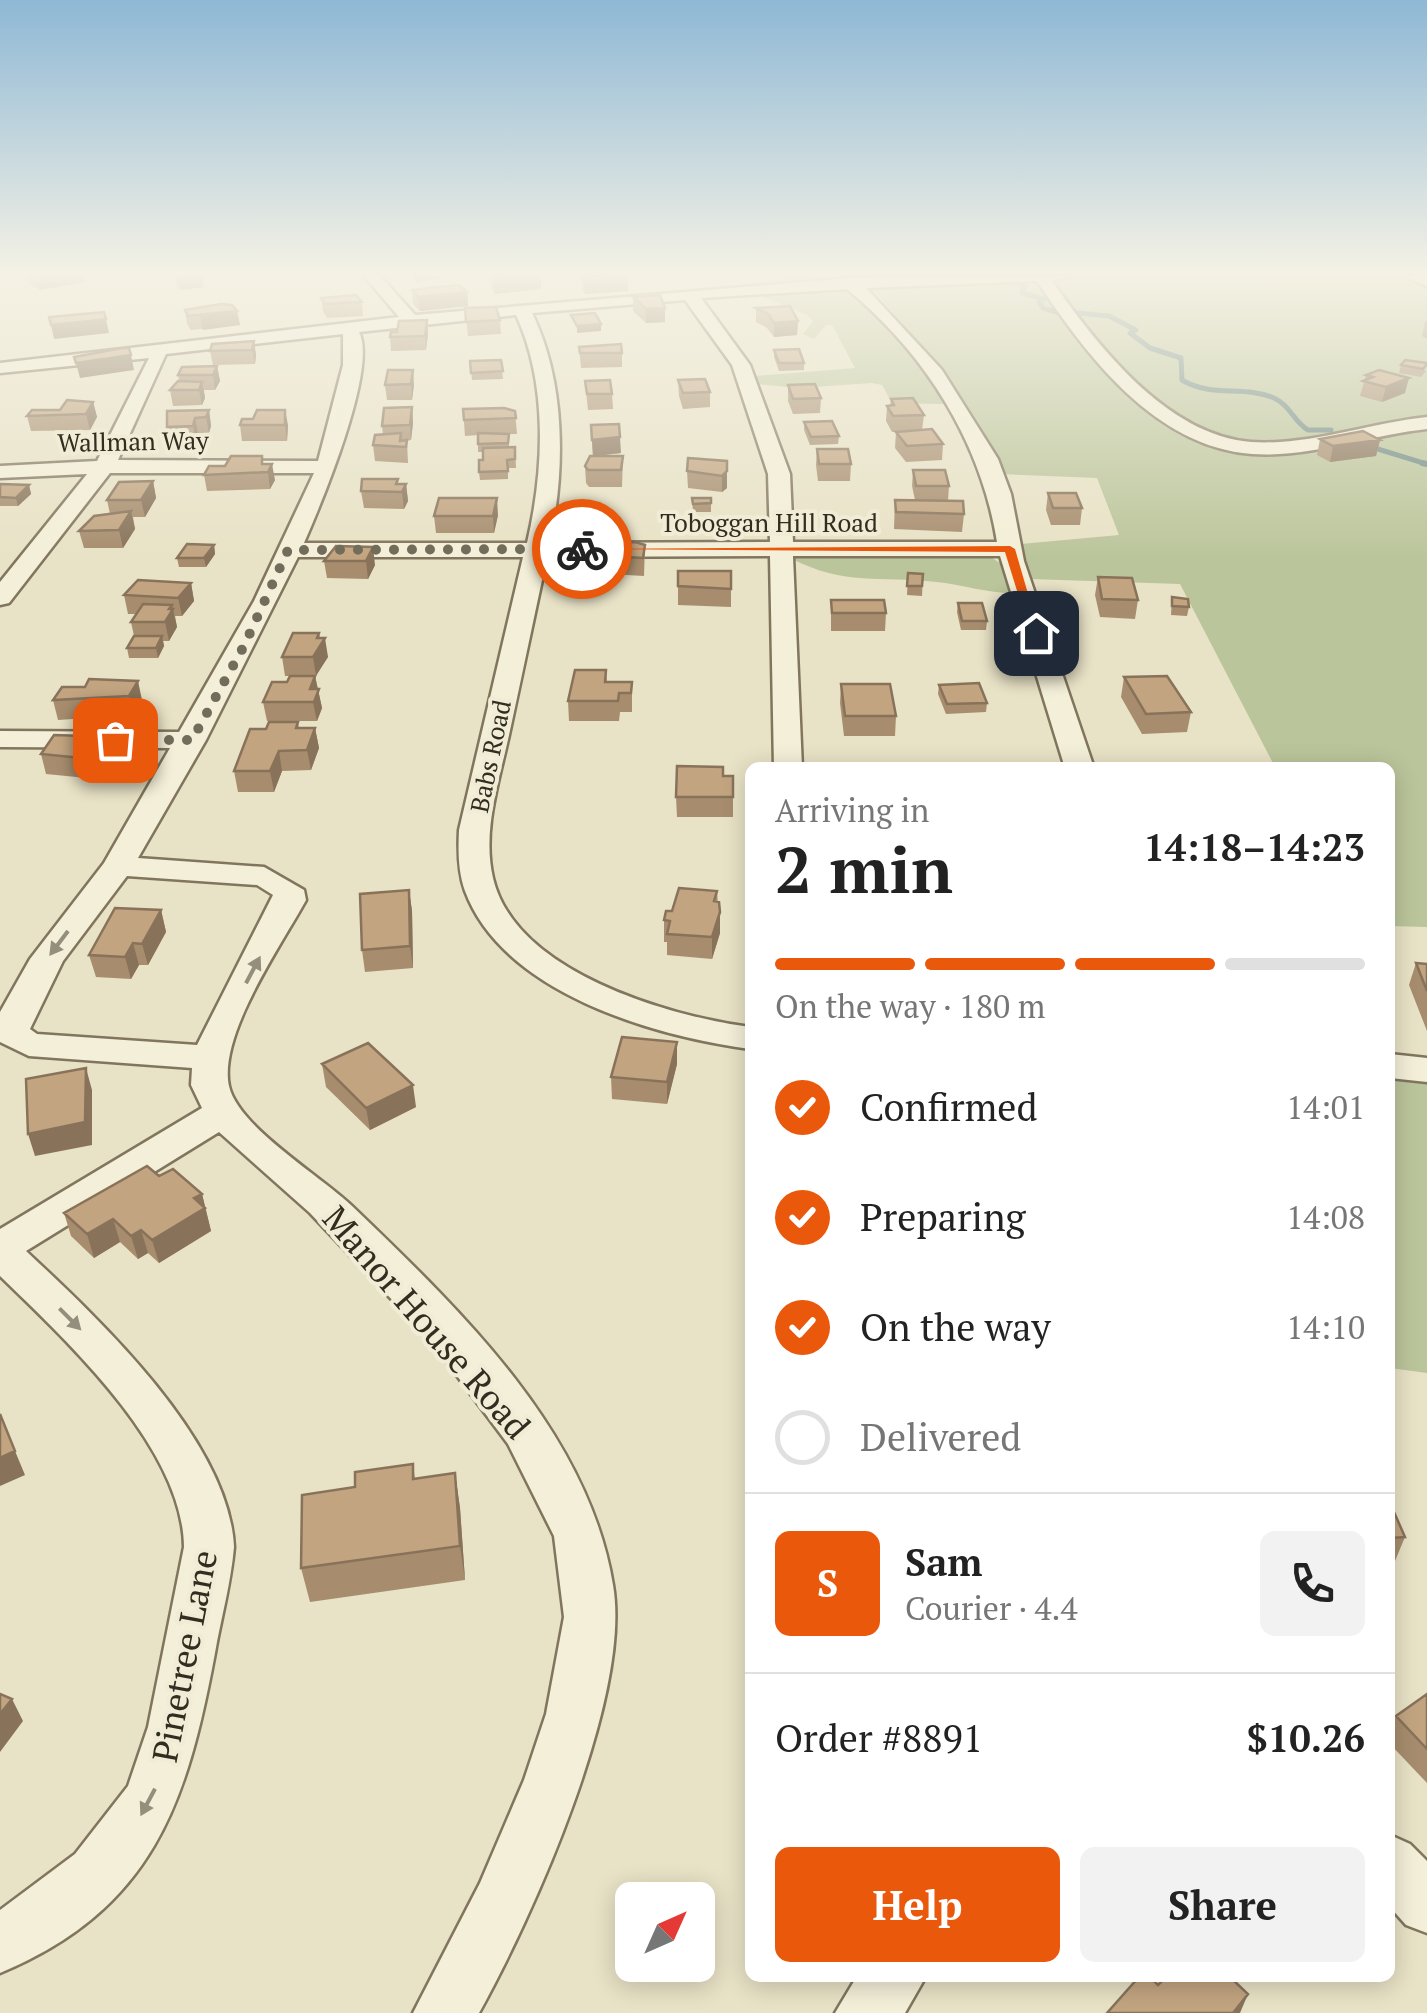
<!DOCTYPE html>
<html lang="en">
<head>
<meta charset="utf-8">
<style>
  :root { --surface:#fff; --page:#f2f2f2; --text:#222; --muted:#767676; --line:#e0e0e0; --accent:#ea580c }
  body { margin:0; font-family:"PT Serif",serif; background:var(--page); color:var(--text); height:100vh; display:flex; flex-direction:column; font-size:38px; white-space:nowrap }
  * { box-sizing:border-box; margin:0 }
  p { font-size:32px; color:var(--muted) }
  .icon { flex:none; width:55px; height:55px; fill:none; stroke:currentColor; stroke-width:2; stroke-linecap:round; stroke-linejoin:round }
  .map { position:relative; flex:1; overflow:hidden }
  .panel { position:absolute; left:745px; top:762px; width:650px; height:1220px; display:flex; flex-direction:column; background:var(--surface); border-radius:15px; box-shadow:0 5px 25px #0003 }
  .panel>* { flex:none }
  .needle { width:65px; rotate:45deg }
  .controls { position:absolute; left:615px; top:1882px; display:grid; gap:20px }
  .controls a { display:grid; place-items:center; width:100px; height:100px; border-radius:15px; background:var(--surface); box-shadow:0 5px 25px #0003; font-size:50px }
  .pin { position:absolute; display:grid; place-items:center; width:85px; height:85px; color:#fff; margin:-42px; border-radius:20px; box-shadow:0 5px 15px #0006 }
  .courier { position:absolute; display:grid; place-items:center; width:100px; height:100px; margin:-50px; border:8px solid #ea580c; border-radius:50%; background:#fff; color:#222; box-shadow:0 2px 12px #0007 }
  .headline em { font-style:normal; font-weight:600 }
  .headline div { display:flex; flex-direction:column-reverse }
  .headline { display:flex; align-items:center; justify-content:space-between; height:170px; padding:0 30px }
  h1 { font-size:65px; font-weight:600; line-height:75px }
  .bar { display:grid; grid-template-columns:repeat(4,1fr); gap:15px 10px; align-content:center; height:120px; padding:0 30px }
  .bar i { height:12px; border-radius:8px; background:var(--line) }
  .bar .on { background:var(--accent) }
  .bar p { grid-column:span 4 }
  .line { display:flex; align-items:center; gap:25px; padding:0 30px; border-top:2px solid var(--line) }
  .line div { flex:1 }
  .round { display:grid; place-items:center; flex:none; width:105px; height:105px; border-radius:15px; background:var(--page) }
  ol { padding:0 30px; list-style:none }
  li { display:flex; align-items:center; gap:30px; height:110px }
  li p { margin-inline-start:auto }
  li .icon { padding:10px; border-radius:50%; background:var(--accent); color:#fff; stroke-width:4 }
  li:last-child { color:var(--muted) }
  li i { width:55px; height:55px; border:5px solid var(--line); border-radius:50% }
  .primary-button { display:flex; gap:20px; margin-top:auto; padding:20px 30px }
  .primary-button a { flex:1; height:115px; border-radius:15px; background:var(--accent); color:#fff; font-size:40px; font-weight:600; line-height:115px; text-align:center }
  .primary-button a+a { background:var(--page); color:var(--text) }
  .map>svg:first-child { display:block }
  .green { fill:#bbc59b }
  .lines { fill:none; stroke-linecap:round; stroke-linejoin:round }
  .stream-far1 { stroke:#6f8a86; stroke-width:5 }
  .stream { stroke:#6f8a86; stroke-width:6 }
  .minor-casing { stroke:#81755e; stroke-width:5 }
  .minor { fill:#f4efd8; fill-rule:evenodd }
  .wall { fill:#a78d6e }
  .shaded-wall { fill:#88735a }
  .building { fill:#c2a480; stroke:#88735a; stroke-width:2.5 }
  .oneway { fill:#948e7c }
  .route { fill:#ea580c }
  .done { stroke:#726c5a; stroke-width:10; stroke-dasharray:0 18 }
  .labels { text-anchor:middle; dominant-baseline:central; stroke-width:8; stroke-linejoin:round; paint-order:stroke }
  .far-street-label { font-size:25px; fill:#332c20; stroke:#f1ecd5 }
  .near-street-label { font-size:35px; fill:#332c20; stroke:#f1ecd5 }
</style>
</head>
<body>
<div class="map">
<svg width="1427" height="2013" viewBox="0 0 1427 2013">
  <rect width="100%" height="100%" fill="#e8e2c6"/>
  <path class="green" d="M780,276H1427V927L1390,926V768L1275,767L1180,584L1031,579L1021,544L1119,535L1097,478L1001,474C963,401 919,335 860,278L784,283Z
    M837,288C881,298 922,366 944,404L892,403L882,385L872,383L798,388L757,384L756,376L855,368L832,325H826L814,339L803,334L813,321L807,315L756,294Z
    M792,555L989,556L1000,563L1014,593C986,593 964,585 937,582C878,575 847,587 790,558Z
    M1390,1077L1427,1080V1373L1390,1368Z"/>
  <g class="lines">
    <path class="stream-far1" d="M1013,281L1025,285L1022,293L1044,299L1039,302L1043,308L1057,312
      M1078,313L1109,316L1136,330L1130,333L1150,348L1181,358L1182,380C1212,398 1244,385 1274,398C1290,405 1294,422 1308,430H1331
      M1368,446L1427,464"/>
    <path class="stream" d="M1422,463L1427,464"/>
    <defs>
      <path id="minor" d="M364,276H380L415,315L850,278L1071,276L1052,281C1097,345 1166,435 1251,442C1309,446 1369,423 1427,417V429C1370,435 1310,458 1252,454C1155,447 1086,355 1037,281L866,288L942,370L998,459L1011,494L1024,561L1094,768H1065L1000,556H793L802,768H774L770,556L547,557C534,616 522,676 509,735C499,781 482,831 493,878C515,972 668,1016 750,1027V1049C654,1036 503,993 465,891C458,872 458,850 459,830L523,557H298L206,740L138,858L264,867L304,890L306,900C282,944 218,1035 229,1086C238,1127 321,1176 352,1206C459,1309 588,1431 613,1585C632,1695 533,1916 479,2013H413L480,1883L524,1780L546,1714L564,1617L554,1536L508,1444L431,1341L310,1213L219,1132L26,1251C100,1320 229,1441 234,1547C231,1583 221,1618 215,1653C187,1803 153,1909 0,1973V1910L75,1854L128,1786L148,1727L184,1547C183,1448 67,1341 0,1276V1229L202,1108L191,1085L192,1068L29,1056L0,1042V1012L30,959L104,863L170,748L0,747V731L179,732L254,601L314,473H110L9,603L0,605V582L87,474L0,478V466L97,461L149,358L0,373V363L399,317ZM847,289C925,353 981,442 997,542H793L790,474L750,365L701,298ZM685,300L732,365L768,474L770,542L550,543C565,469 566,383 532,313ZM516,315C548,384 544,470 527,543H304C321,504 378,368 359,332ZM343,334V365L318,461L118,460L166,354ZM127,876L257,885L273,895L197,1045L37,1034L30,1029L63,961Z
        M1404,276H1427V286Z
        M1390,1054L1427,1058V1082L1390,1078Z
        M1390,1835L1410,1844L1427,1861V1933L1406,1925L1390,1907Z
        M856,1978H925L905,2013H835Z"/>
    </defs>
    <use href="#minor" class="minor-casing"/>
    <use href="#minor" class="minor"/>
  </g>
  <path class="wall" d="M27,276H84L85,282L40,290L29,284Z
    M174,276H202L204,287L180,290L175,282Z
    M491,276H541V289L495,294L491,287Z
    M582,276L628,278V291L585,294L582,289Z
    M412,290L467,292L468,306L420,311L413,304Z
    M633,297L665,322L646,323L633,311Z
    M321,298L362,302L363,316L327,318L323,311Z
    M465,308L500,320L501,334L468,336Z
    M756,308L798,321L797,335L774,337L767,328L756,322Z
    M185,310L237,311L240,325L191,330L187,324Z
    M427,320L428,334L426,350L391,351L390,337L397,332Z
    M1427,321V339L1422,336L1425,322Z
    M254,341L256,355L255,364L213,365L210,351Z
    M579,347L622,353V367L581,368Z
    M774,350L804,363V370L779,371L774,357Z
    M501,360L503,379L472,380L470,361Z
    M1405,360L1426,371L1421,377L1399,373L1401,365Z
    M217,366L220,381L215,390H204L205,398L202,405L173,406L170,390L179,381L178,375Z
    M1379,370L1405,393L1382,402L1360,396L1366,375Z
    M678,380L710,392V407L683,409L679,396Z
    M585,381L612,394L613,409L588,410Z
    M385,385H414L412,400H387Z
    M788,385L821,398L820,413L793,414L788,401Z
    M891,399L924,415L922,430L943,444L942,460L906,462L895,448L896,432H892L886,421L887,406H890Z
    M93,402L97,417L90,430L31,431L27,416Z
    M412,407L413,423L411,440L407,441L408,463L375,461L373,445L383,435L382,426Z
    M463,409L515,411L517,434H509V447H515L516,468H508V479L480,480L479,472L483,460V452H478V435L465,436Z
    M209,410L211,426L209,433H198L196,442L170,443L167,427Z
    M253,419L288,425L287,441H242L240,425Z
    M804,422L839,436L838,444L810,445L804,430Z
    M591,425L621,453L597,456H623L622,487H589L586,483L585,466L593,456Z
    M1320,439L1380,440L1376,456L1330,462L1317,455Z
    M817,449L851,464L850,481H818L816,465Z
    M727,461V488L722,492L688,488L687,471Z
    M263,464L275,480L270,489L207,491L204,475Z
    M913,470L949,486L948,501L964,514L962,532L894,529L895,500H915L912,486Z
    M153,481L156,498L145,517H133L135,529L123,548H84L79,531L110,514L107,500Z
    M0,484L29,485L31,494L18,506H0Z
    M398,484H406L408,501L404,509L364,508L361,491Z
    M1048,493L1082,508L1080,525H1051L1046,510Z
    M692,498L711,503V512H693Z
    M498,515L494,533H436L434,516Z
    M214,545L215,554L206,567H179L177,558Z
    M645,545L644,576L575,572L574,554Z
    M336,546L375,565L368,579L327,578L324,561Z
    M678,571H731V607L678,605Z
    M908,573L923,574L922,596L907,595Z
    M1098,577L1138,600L1135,619L1100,617L1095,595Z
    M191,583L194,601L182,616H175L177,627L169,641H163L164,646L158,658H129L127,648L134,636L131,622L136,614H128L124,595Z
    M1172,597L1189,607L1187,616L1171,615Z
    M831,600L886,613L885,631H831Z
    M958,603L987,621L986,630H961L957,612Z
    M320,638L328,657L315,676L322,708L317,721H267L263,702L287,682L290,676H285L282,657Z
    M606,670L607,682H632V712H620L619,721H569L568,701Z
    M1124,677L1191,712L1187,732L1142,734L1121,697Z
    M89,679L142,700L134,715L58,720L53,700L85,687Z
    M841,684L896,716L895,736H844L840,703Z
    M939,685L987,703L986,712L946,714L938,694Z
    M298,722L299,728H315L319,748L311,770L282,771L274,792H238L234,771L266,729Z
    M116,737L122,763L107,780L46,774L41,754Z
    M723,776H733V817H677L676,797Z
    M409,890L412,911L413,968L365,972L362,950Z
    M717,891L720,933L712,959L667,955V942H664V920L672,911Z
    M161,910L166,932L148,965H139L131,979L96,977L89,955Z
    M1416,963L1427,964V1031L1409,985Z
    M322,1064L416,1107L370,1130L326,1087Z
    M677,1064L667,1104L612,1099L611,1077Z
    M159,1176L202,1194L211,1231L159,1263L148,1253L138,1259L120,1242L94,1258L71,1236L64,1213Z
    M413,1464L415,1479L455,1473L460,1508L465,1580L310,1602L301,1568L355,1487Z
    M1390,1503L1405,1537L1395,1561H1390Z
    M1427,1694V1783L1390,1744V1729L1396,1716Z"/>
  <path class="shaded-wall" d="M42,276H84L85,282L40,290L37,277Z
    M202,276L204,287L180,290L178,277Z
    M414,276H444V278L415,282Z
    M541,276V289L495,294L494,281Z
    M628,278V291L585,294V281Z
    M467,292L468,306L420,311L418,297Z
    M665,308V322L646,323V309Z
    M237,311L240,325L203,330L200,316Z
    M106,319L109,333L54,339L51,325Z
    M427,320L428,334L426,350L425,336Z
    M798,321L797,335L774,337V323Z
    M601,324V331L577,333V326Z
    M254,341L256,355L255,364L252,350Z
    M131,355L134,370L80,378L76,363Z
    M217,366L220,381L215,390L213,375Z
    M413,370L414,385L412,400L411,384Z
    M1409,378L1405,393L1382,402L1386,387Z
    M202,382L205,398L202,405L199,390Z
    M93,402L97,417L90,430L86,414Z
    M412,407L413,423L411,440L410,425Z
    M209,410L211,426L209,433L206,417Z
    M285,410L288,425L287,441L285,425Z
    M195,418L198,433L196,442L193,426Z
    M620,437L621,453L593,456L592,440Z
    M1380,440L1376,456L1330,462L1333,446Z
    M272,464L275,480L270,489L268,472Z
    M727,471V488L722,492V476Z
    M153,481L156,498L145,517L141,500Z
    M406,484L408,501L404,509L402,492Z
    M29,485L31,494L18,506L16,498Z
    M497,498L498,515L494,533L493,516Z
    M131,511L135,529L123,548L119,530Z
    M214,545L215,554L206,567L204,558Z
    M373,547L375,565L368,579L366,561Z
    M191,583L194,601L182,616L178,598Z
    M172,605L177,627L169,641L165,622Z
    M319,633L321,645L325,638L328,657L316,676L313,657Z
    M162,636L164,646L158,658L156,648Z
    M315,676L322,708L317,721L310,689Z
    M138,681L142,700L134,715L129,696Z
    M315,728L319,748L311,770L307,750Z
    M116,737L122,763L107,780L102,760Z
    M279,751L282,771L274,792L270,771Z
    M409,890L412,911L413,968L410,946Z
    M161,910L166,932L148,965L142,944Z
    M720,912V933L712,959V937Z
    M133,943L139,965L131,979L125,957Z
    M677,1042V1064L667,1104V1082Z
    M86,1068L92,1090V1145L35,1156L28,1134Z
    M413,1085L416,1107L370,1130L366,1108Z
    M202,1194L211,1231L159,1263L152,1240L194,1198Z
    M113,1219L120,1242L94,1258L87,1234Z
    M141,1230L148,1253L138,1259L131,1236Z
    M15,1451L25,1475L0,1486V1458Z
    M455,1473L460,1508L465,1580L460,1546Z
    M12,1699L23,1721L0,1752V1714Z
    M1248,1994L1240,2013H1233Z"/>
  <path class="building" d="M492,276H539L494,281Z
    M582,276H627L628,278L585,281Z
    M459,285L467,292L418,297L412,290Z
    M356,295L362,302L325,304L321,298Z
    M660,295L665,308L646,309L633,297Z
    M221,304L232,305L237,311L188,316L185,310Z
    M790,306L798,321L774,323L768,314L756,308Z
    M496,307L500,320L466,322L465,308Z
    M104,312L106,319L91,321L51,325L49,317Z
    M595,313L601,324L577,326L571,315Z
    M427,320L425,336L390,337L391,332H397L399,321Z
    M254,341L252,350L210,351L212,344Z
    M621,344L622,353H580L579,347Z
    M122,348H129L131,355L76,363L74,357Z
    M799,349L804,363H779L774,350Z
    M501,360L503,371L471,373L470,361Z
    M1405,360L1427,363V364L1423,369L1401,365Z
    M217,366L213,375H178L182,367Z
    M388,370H413L411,384L385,385Z
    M1379,370L1409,378L1386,387L1363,381L1373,377L1366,375Z
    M705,379L710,392L683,393L678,380Z
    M610,380L612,394H587L585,381Z
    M178,381L202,382L199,390H170Z
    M815,384L821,398L793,399L788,385Z
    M913,398L924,415L893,416L887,406L894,405L891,399Z
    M67,400L93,402L86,414L27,416L32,410H60Z
    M412,407L410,425L382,426L384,408Z
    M504,408L515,411L516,418L464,420L463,409Z
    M209,410L206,417L195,418L193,426L167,427V411Z
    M257,410H285V425H240L242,419H253Z
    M832,421L839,436L811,437L804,422Z
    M619,424L620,437L592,440L591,425Z
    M932,429L943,444L907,446L896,432Z
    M1363,431L1380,440L1333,446L1320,439Z
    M401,433L400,441L407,440L406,447L373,445L375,435Z
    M478,433L509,434L508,443L478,444Z
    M515,447V459L507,460L508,471L479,472V460H483V448Z
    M817,449H848L851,464H819Z
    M231,456H262V464H272L268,472L204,475L209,466H225Z
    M590,456H623L621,470H588L585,466Z
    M688,458L727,461V471L722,476L687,471Z
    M913,470H945L949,486H916Z
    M362,479H398L396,484H406L402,492L361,491Z
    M153,481L141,500H107L119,482Z
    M0,484L29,485L16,498L0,497Z
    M1048,493H1076L1082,508H1053Z
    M439,498H497L493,516H434Z
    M692,498H711V503L693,504Z
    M895,500L963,501L964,514L896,512Z
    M131,511L119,530L79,531L94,516Z
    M635,542L645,545L643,558L574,554L576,545Z
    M187,544L214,545L204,558H177Z
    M336,546L373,547L366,561H324Z
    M678,571H731V589L678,586Z
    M908,573L923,574L922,586H907Z
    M1098,577L1132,578L1138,600L1102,599Z
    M138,580L191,583L178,598L124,595Z
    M1172,597L1188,599L1189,607L1172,606Z
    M831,600H884L886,613H832Z
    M958,603H982L987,621H962Z
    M143,604L172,605L169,609H173L165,622H131Z
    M293,633H319L317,638H325L313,657H282Z
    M134,636H162L156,648H127Z
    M575,670H606L605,682H632L631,693H619L618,701H568Z
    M290,676H315L310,689H319L314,702H263L272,682H287Z
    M1167,676L1191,712L1146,714L1124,677Z
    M89,679L138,681L129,696L53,700L62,687H85Z
    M979,683L987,703L947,704L939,685Z
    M841,684H890L896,716H845Z
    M269,722H298L296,728H315L307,750L279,751L270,771H234L250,729H266Z
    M54,735L116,737L111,744L117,743L102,760L41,754Z
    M677,766L723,767V776H733V797H676Z
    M679,888L717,891L714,901L719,902L720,912L712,937L667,934L670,921L664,920L666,911H672Z
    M409,890L410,946L362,950L360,894Z
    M115,908L161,910L142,944L133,943L125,957L89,955Z
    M1416,963L1427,964V991Z
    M622,1037L677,1042L667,1082L611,1077Z
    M368,1043L413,1085L366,1108L322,1064Z
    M86,1068L85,1122L28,1134L26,1079Z
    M147,1166L159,1176L173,1169L202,1194L194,1198L205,1208L152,1240L141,1230L131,1236L113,1219L87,1234L64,1213Z
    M0,1414L15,1451L0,1458Z
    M413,1464V1479L455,1473L460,1546L301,1568L302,1495L355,1487V1472Z
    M1390,1503L1405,1537L1390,1538Z
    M0,1694L12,1699L0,1714Z
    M1427,1694V1749L1396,1716Z
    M1138,1978H1151L1158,1985L1165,1978H1231L1248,1994L1233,2013H1107Z"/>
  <defs><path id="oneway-solid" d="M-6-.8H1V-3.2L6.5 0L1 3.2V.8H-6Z" transform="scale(2.5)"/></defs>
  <g class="oneway">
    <use href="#oneway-solid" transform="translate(59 943) rotate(127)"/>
    <use href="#oneway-solid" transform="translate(253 970) rotate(-62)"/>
    <use href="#oneway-solid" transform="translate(70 1319) rotate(45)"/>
    <use href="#oneway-solid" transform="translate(148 1802) rotate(118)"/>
  </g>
  <linearGradient id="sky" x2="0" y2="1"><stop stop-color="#8eb8d5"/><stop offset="0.49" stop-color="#f5f2e5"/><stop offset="1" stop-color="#f5f2e5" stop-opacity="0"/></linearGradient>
  <rect width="1427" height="558" fill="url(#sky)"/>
  <path class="route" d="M1010,546L1015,549L1040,635L1030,633L1005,552L577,549Z"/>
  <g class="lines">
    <path class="done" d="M115,740H192L244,646L288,550L582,549"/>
  </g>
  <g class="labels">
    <g class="far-street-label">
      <text transform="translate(133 441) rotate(-1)">Wallman Way</text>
      <text x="769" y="522">Toboggan Hill Road</text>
      <text transform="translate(490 756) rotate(-78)">Babs Road</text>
    </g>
    <g class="near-street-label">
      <text transform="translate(427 1322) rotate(49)">Manor House Road</text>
      <text transform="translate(184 1656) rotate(-79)">Pinetree Lane</text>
    </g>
  </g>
</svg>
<div class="controls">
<a><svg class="needle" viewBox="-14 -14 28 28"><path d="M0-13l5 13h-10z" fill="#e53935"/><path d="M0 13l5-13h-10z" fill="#767676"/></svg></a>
</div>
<div class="pin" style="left:115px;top:740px;background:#ea580c"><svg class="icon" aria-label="bag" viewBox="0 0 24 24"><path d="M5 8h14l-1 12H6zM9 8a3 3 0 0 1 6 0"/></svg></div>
<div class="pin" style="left:1036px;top:633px;background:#1f2937"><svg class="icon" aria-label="home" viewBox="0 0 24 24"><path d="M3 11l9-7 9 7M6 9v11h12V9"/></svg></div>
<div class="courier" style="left:582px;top:549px"><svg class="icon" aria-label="bike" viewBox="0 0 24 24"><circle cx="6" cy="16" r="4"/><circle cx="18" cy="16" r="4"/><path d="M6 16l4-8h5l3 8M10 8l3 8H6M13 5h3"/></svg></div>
<section class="panel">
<div class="headline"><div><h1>2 min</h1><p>Arriving in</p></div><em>14:18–14:23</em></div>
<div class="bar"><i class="on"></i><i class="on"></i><i class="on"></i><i></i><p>On the way · 180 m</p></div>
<ol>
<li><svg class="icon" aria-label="check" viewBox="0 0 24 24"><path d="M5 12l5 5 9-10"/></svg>Confirmed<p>14:01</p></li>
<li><svg class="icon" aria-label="check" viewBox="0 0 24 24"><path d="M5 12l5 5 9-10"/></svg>Preparing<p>14:08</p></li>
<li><svg class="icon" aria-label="check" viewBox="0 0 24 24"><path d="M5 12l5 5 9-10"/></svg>On the way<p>14:10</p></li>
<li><i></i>Delivered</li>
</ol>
<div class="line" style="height:180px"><b class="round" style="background:var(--accent);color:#fff">S</b><div><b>Sam</b><p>Courier · 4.4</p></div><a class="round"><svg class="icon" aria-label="phone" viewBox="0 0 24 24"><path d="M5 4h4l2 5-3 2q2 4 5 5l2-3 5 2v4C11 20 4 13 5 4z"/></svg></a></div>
<div class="line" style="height:130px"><div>Order #8891</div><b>$10.26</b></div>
<div class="primary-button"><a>Help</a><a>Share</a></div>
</section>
</div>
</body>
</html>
